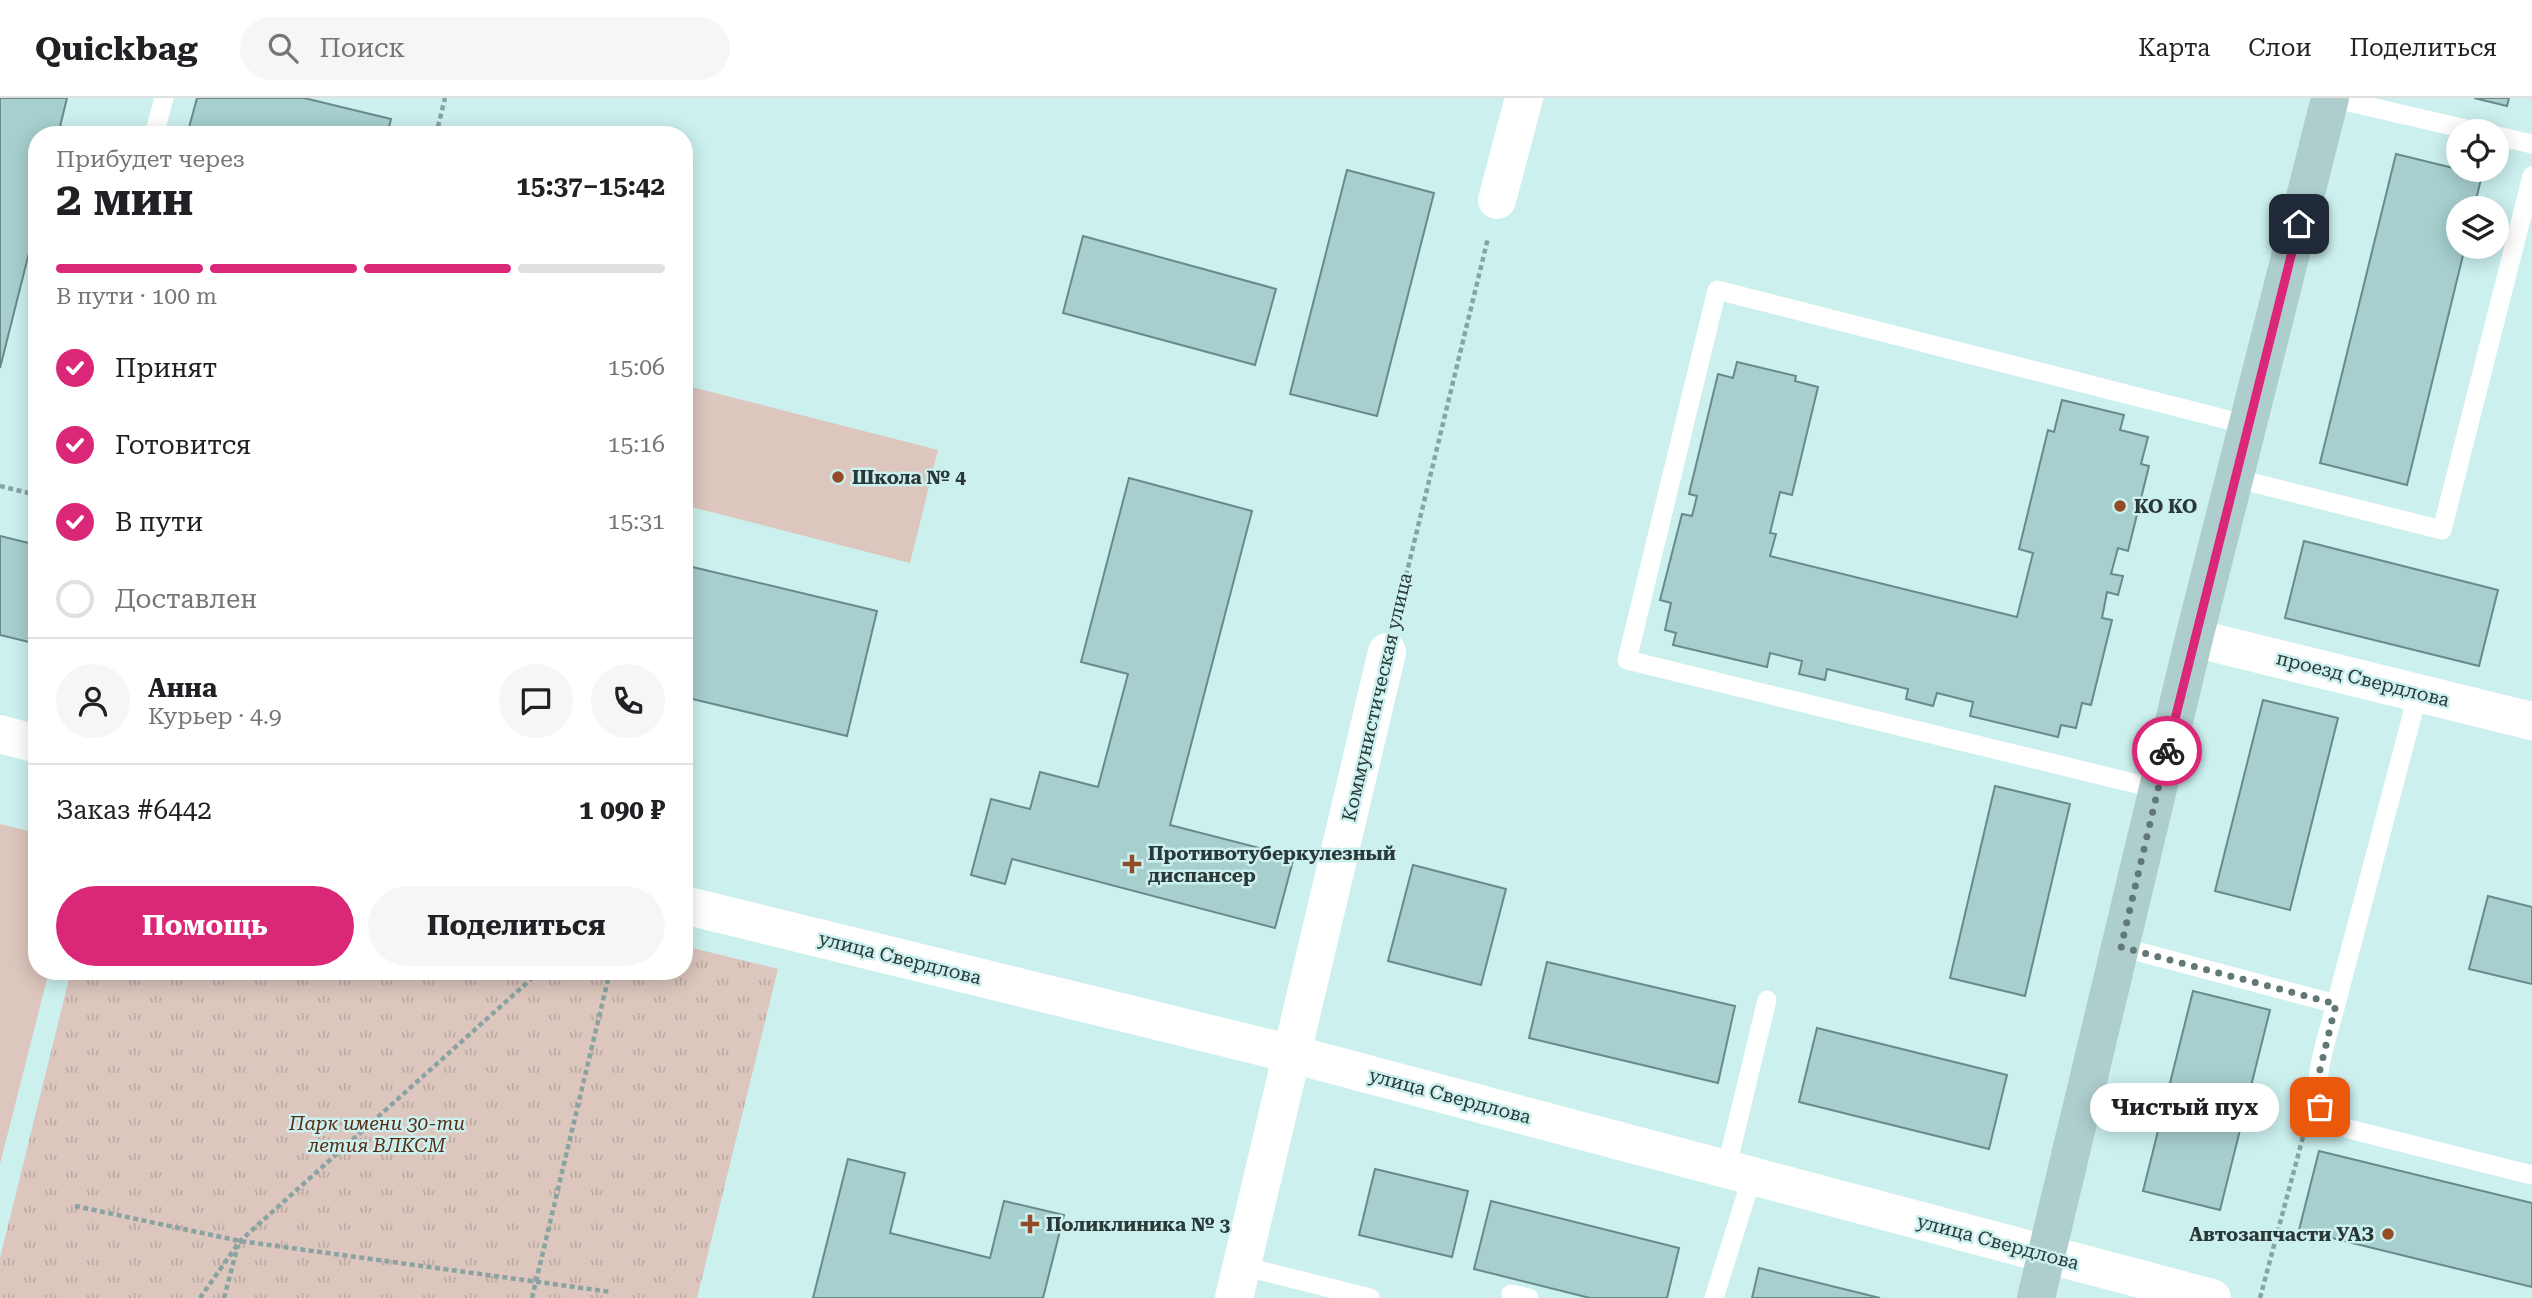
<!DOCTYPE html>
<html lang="ru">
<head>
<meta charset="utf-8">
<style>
  :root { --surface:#fff; --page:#f6f6f6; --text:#202124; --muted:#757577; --line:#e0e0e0; --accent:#db2777 }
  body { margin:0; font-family:"Roboto Serif",serif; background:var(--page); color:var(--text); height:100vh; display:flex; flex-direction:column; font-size:26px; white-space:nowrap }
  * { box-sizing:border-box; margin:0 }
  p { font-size:23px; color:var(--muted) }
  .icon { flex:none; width:38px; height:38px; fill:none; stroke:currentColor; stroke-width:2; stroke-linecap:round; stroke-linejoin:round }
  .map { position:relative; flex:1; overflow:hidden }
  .sheet { position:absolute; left:28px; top:28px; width:665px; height:854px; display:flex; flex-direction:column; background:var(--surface); border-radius:28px; box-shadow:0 4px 18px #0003 }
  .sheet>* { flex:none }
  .fabs { position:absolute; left:2446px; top:21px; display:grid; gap:14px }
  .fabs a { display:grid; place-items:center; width:63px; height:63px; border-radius:50%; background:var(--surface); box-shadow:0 4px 18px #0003; font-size:35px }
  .pin { position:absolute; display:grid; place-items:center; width:60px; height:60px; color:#fff; margin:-30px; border-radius:14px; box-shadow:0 4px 10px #0006 }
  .courier { position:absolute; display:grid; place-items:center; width:70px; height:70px; margin:-35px; border:5px solid #db2777; border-radius:50%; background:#fff; color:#222; box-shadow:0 2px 9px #0007 }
  .bubble { position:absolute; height:49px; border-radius:24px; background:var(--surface); box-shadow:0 4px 18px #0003; font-size:23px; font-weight:700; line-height:49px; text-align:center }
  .summary em { font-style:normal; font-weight:700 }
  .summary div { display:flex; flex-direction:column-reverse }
  .summary { display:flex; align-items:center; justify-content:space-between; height:119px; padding:0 28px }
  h1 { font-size:46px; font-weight:700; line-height:52px }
  .bar { display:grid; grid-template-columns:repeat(4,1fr); gap:10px 7px; align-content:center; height:84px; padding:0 28px }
  .bar i { height:9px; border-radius:5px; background:var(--line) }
  .bar .on { background:var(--accent) }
  .bar p { grid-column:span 4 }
  .line { display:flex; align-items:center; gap:18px; padding:0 28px; border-top:2px solid var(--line) }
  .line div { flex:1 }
  .round { display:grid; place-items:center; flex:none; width:74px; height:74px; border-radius:37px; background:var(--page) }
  ol { padding:0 28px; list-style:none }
  li { display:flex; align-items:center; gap:21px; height:77px }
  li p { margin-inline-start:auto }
  li .icon { padding:7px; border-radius:50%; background:var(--accent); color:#fff; stroke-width:4 }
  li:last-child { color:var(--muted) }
  li i { width:38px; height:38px; border:4px solid var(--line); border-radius:50% }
  .primary-button { display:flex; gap:14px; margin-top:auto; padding:14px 28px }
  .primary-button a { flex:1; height:80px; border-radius:42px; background:var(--accent); color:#fff; font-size:28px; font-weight:700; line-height:80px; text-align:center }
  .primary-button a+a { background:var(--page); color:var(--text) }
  header { display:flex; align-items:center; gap:42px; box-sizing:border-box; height:98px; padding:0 35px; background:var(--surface); border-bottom:2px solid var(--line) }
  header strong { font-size:33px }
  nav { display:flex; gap:38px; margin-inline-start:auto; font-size:24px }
  .search { width:490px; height:63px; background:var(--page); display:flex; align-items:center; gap:18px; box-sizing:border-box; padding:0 24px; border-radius:38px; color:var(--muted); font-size:26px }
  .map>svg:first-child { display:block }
  .green { fill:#dcc6bd }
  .park { fill:url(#park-tufts) }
  .building { fill:#a6cfce; stroke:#698a8a; stroke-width:2 }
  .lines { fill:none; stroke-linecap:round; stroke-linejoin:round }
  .path { stroke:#88a3a2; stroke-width:4.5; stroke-dasharray:5 3.5; stroke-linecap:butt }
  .lane { stroke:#fff; stroke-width:19 }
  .street { stroke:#fff; stroke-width:38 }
  .secondary { stroke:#aecece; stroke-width:38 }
  .done { stroke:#627877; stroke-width:7; stroke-dasharray:0 12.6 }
  .route { stroke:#db2777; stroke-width:9 }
  .poi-dot { fill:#934c27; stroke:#cbf0ee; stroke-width:2.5 }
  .labels { text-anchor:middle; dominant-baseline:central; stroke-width:5; stroke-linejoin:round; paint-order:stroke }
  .poi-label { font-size:19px; font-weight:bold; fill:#2a3837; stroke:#cbf0ee; text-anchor:start }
  .street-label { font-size:19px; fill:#2a3837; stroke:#cbf0ee }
  .park-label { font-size:19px; font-style:italic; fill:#592c15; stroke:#cbf0ee }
</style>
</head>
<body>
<header>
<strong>Quickbag</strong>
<div class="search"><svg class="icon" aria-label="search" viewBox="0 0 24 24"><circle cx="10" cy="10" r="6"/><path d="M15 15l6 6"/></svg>Поиск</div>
<nav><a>Карта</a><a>Слои</a><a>Поделиться</a></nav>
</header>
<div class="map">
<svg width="2532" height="1200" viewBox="0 0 2532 1200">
  <defs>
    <pattern id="park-tufts" width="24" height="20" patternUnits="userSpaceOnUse" patternTransform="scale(1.75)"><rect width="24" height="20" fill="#dcc6bd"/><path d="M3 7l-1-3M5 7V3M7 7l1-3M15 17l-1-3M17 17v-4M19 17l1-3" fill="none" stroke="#bdaba3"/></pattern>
  </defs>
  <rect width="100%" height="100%" fill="#cbf0ee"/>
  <path class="green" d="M684,287L938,352L910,465L684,407Z
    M0,726L37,735V873H49L0,1066Z"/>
  <path class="park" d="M684,848L778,871L697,1200H0V1160L71,873H684Z"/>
  <path class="building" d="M0,0H67L58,37H37V123L0,270Z
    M197,0H304L391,21L387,37H187Z
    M2474,0H2509L2507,8Z
    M2396,56L2482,77L2474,110H2459V149H2465L2407,387L2320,365Z
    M1347,72L1434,95L1377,318L1290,296Z
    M1083,138L1276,191L1255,267L1063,215Z
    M1737,264L1796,278L1795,283L1818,289L1792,397L1780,394L1770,435L1776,436L1770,458L2017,519L2033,455L2019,451L2048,332L2054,334L2062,302L2124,317L2120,332L2148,339L2141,366L2149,368L2128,453L2118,450L2111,476L2123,478L2118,497L2107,494L2102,520L2112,522L2091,607L2082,605L2076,630L2061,627L2058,639L1970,618L1973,604L1937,595L1933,608L1906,601L1908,591L1827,571L1825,582L1799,576L1802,563L1770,555L1767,569L1673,547L1676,535L1665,532L1671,505L1660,502L1682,416L1692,418L1697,398L1689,396L1718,276L1733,280Z
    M1129,380L1252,413L1170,727L1294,759L1275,830L1012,761L1005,786L971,777L991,701L1030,711L1040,674L1098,689L1128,576L1081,564Z
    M0,438L37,447V546L0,537Z
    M2304,443L2498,492L2479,568L2285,520Z
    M684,467L877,513L847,638L684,599Z
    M2263,602L2338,620L2290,812L2215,793Z
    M1995,688L2070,706L2025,898L1950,880Z
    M1413,767L1506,791L1481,887L1388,863Z
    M2488,798L2532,809V886L2469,871Z
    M1547,864L1735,908L1718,985L1529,940Z
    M2193,893L2270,912L2220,1112L2143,1093Z
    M1817,930L2007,977L1989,1051L1799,1004Z
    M2319,1053L2532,1105V1189L2299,1132Z
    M848,1061L905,1075L890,1135L990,1160L1004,1103L1064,1117L1043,1200H813Z
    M1375,1071L1468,1093L1452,1159L1359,1137Z
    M1491,1103L1679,1150L1667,1200H1590L1474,1171Z
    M1759,1170L1880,1200H1752Z"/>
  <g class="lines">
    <path class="path" d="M436,37L445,0
      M0,388L37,397
      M1396,519L1488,140
      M75,1108L240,1143L611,1194
      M200,1200L240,1143L540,873
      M224,1200L238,1147
      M532,1200L610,873
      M2260,1200L2304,1035"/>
    <path class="lane" d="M2331,0L2475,33
      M154,37L164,0
      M2497,38L2532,46
      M2234,380L2442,432L2532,78
      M2158,691L1627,562L1717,192L2248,327
      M2121,849L2336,906C2329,936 2303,998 2330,1022C2335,1026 2343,1028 2349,1031L2532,1077
      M2336,906L2418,595
      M1726,1072L1767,902
      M1242,1168L1370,1200
      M1511,1196L1529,1200
      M1714,1200L1752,1079"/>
    <path class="street" d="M1497,102L1524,0
      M2194,540L2532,623
      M0,636L37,646
      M684,807L1292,956L2212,1200
      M1234,1200L1387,554"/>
    <path class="secondary" d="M2036,1200L2194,540L2330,0"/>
  </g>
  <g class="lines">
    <path class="done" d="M2167,653L2121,849L2336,906L2316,988L2320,1009"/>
    <path class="route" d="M2167,653L2299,126"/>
  </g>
  <g class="poi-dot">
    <circle cx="838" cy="379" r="7"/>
    <circle cx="2120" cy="408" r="7"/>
    <path d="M1128.5 755.5h7v7h7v7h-7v7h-7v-7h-7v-7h7z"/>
    <path d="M1026.5 1115.5h7v7h7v7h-7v7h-7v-7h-7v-7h7z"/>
    <circle cx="2388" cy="1136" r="7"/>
  </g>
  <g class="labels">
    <g class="poi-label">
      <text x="852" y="379">Школа № 4</text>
      <text x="2134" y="408">КО КО</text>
      <text x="1148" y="755">Противотуберкулезный<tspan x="1148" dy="22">диспансер</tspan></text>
      <text x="1046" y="1126">Поликлиника № 3</text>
      <text x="2374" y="1136" text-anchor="end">Автозапчасти УАЗ</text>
    </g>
    <g class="street-label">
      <text transform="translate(2363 581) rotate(14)">проезд Свердлова</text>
      <text transform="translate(1377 599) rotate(-77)">Коммунистическая улица</text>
      <text transform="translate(900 860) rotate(14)">улица Свердлова</text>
      <text transform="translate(1450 998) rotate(15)">улица Свердлова</text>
      <text transform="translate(1998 1144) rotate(15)">улица Свердлова</text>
    </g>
    <g class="park-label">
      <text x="377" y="1025">Парк имени 30-ти<tspan x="377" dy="22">летия ВЛКСМ</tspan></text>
    </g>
  </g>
</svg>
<div class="fabs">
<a><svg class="icon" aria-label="locate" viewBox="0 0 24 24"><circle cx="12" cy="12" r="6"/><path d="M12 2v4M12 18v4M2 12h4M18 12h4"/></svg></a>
<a><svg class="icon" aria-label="layers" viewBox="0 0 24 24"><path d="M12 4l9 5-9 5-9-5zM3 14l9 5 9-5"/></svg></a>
</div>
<div class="pin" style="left:2320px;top:1009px;background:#ea580c"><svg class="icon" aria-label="bag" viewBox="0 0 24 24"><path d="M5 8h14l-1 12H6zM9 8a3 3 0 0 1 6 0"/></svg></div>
<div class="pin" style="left:2299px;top:126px;background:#1f2937"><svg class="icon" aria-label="home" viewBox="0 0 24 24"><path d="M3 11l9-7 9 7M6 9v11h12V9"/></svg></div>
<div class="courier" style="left:2167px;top:653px"><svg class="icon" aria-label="bike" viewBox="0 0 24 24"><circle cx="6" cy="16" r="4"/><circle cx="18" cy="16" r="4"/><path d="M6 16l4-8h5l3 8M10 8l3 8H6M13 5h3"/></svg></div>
<div class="bubble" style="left:2090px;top:985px;width:189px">Чистый пух</div>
<section class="sheet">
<div class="summary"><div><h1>2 мин</h1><p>Прибудет через</p></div><em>15:37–15:42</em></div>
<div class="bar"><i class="on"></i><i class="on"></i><i class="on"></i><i></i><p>В пути · 100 m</p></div>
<ol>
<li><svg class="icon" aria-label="check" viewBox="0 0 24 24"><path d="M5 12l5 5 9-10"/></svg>Принят<p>15:06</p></li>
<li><svg class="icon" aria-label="check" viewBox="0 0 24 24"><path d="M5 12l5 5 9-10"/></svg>Готовится<p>15:16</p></li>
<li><svg class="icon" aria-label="check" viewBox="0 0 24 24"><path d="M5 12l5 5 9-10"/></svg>В пути<p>15:31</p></li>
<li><i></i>Доставлен</li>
</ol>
<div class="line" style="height:126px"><a class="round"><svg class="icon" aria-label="person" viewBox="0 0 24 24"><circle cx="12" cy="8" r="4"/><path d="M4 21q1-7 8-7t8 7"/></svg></a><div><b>Анна</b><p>Курьер · 4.9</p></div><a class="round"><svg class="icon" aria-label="chat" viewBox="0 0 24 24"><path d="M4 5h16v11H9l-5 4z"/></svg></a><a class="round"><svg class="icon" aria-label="phone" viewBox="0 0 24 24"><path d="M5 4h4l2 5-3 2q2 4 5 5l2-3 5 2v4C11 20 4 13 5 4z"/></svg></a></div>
<div class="line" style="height:91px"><div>Заказ #6442</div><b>1 090 ₽</b></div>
<div class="primary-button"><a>Помощь</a><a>Поделиться</a></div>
</section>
</div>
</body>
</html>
